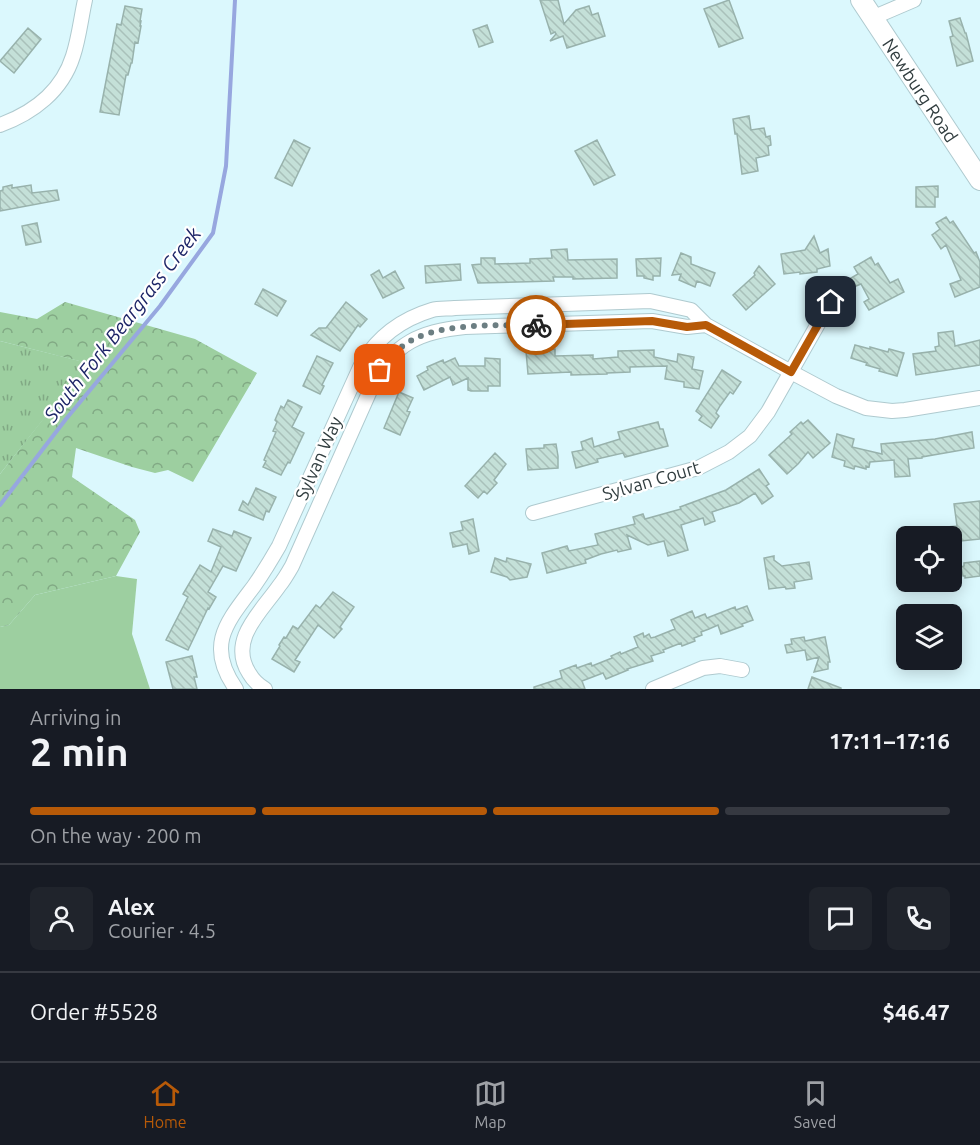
<!DOCTYPE html>
<html lang="en">
<head>
<meta charset="utf-8">
<style>
  :root { --surface:#171b24; --page:#20242c; --text:#f1f3f6; --muted:#9ea1a6; --line:#363941; --accent:#b75a08 }
  body { margin:0; font-family:Ubuntu,sans-serif; background:var(--page); color:var(--text); height:100vh; display:flex; flex-direction:column; font-size:22px; white-space:nowrap }
  * { box-sizing:border-box; margin:0 }
  p { font-size:20px; color:var(--muted) }
  .icon { flex:none; width:33px; height:33px; fill:none; stroke:currentColor; stroke-width:2; stroke-linecap:round; stroke-linejoin:round }
  .map { position:relative; height:689px; overflow:hidden }
  .drawer { display:flex; flex-direction:column; background:var(--surface); flex:1 }
  .drawer>* { flex:none }
  .fabs { position:absolute; left:896px; top:526px; display:grid; gap:12px }
  .fabs a { display:grid; place-items:center; width:66px; height:66px; border-radius:9px; background:var(--surface); box-shadow:0 3px 15px #0003; font-size:30px }
  .pin { position:absolute; display:grid; place-items:center; width:51px; height:51px; color:#fff; margin:-26px; border-radius:12px; box-shadow:0 3px 9px #0006 }
  .courier { position:absolute; display:grid; place-items:center; width:60px; height:60px; margin:-30px; border:4px solid #b75a08; border-radius:50%; background:#fff; color:#222; box-shadow:0 2px 8px #0007 }
  .overview em { font-style:normal; font-weight:600 }
  .overview div { display:flex; flex-direction:column-reverse }
  .overview { display:flex; align-items:center; justify-content:space-between; height:102px; padding:0 30px }
  h1 { font-size:39px; font-weight:600; line-height:45px }
  .bar { display:grid; grid-template-columns:repeat(4,1fr); gap:9px 6px; align-content:center; height:72px; padding:0 30px }
  .bar i { height:8px; border-radius:4px; background:var(--line) }
  .bar .current { background:var(--accent) }
  .bar p { grid-column:span 4 }
  .line { display:flex; align-items:center; gap:15px; padding:0 30px; border-top:2px solid var(--line) }
  .line div { flex:1 }
  .round { display:grid; place-items:center; flex:none; width:63px; height:63px; border-radius:9px; background:var(--page) }
  .dock { display:flex; justify-content:space-around; align-items:center; height:84px; border-top:2px solid var(--line); background:var(--surface); font-size:16px; color:var(--muted) }
  .dock a { display:grid; justify-items:center; gap:3px }
  .dock .current { color:var(--accent) }
  .map>svg:first-child { display:block }
  .green { fill:#9dcfa0 }
  .forest { fill:url(#forest-crowns) }
  .park { fill:url(#park-tufts) }
  .lines { fill:none; stroke-linecap:round; stroke-linejoin:round }
  .stream { stroke:#97a7df; stroke-width:4 }
  .building { fill:url(#building-back-hatch); stroke:#98b2ac; stroke-width:1.5 }
  .street-casing { stroke:#afcacf; stroke-width:16 }
  .secondary-casing { stroke:#afcacf; stroke-width:22 }
  .street { stroke:#fff; stroke-width:14 }
  .secondary { stroke:#fff; stroke-width:20 }
  .done { stroke:#6c7e82; stroke-width:6; stroke-dasharray:0 10.8 }
  .route { stroke:#b75a08; stroke-width:8 }
  .labels { text-anchor:middle; dominant-baseline:central; stroke-width:4.5; stroke-linejoin:round; paint-order:stroke }
  .street-label { font-size:18px; fill:#313d3f; stroke:#fff }
  .water-label { font-size:20px; font-style:italic; fill:#1e2668; stroke:#fff }
</style>
</head>
<body>
<div class="map">
<svg width="980" height="689" viewBox="0 0 980 689">
  <defs>
    <pattern id="forest-crowns" width="20" height="18" patternUnits="userSpaceOnUse" patternTransform="scale(1.5)"><rect width="20" height="18" fill="#9dcfa0"/><path d="M2 6a3 3 0 1 1 6 0M12 15a3 3 0 1 1 6 0" fill="none" stroke="#81a984"/></pattern>
    <pattern id="park-tufts" width="24" height="20" patternUnits="userSpaceOnUse" patternTransform="scale(1.5)"><rect width="24" height="20" fill="#9dcfa0"/><path d="M3 7l-1-3M5 7V3M7 7l1-3M15 17l-1-3M17 17v-4M19 17l1-3" fill="none" stroke="#81a984"/></pattern>
    <pattern id="building-back-hatch" width="6" height="6" patternUnits="userSpaceOnUse" patternTransform="scale(1.5)"><rect width="6" height="6" fill="#c4e0d8"/><path d="M-1 5l2 2M0 0l6 6M5-1l2 2" fill="none" stroke="#a9c1ba"/></pattern>
  </defs>
  <rect width="100%" height="100%" fill="#dbf8fd"/>
  <path class="green" d="M116,576L137,579L132,634L150,689H0V627L9,625L35,595Z"/>
  <path class="forest" d="M65,302L195,339L257,373L193,482L168,470L155,473L132,467L76,448L72,477L135,520L140,532L116,576L35,595L9,625L0,627V474L87,363L0,341V312L37,319Z"/>
  <path class="park" d="M0,341L88,363L0,474Z"/>
  <g class="lines">
    <path class="stream" d="M0,505L66,419L160,306L213,233L226,166L235,0"/>
  </g>
  <path class="building" d="M540,0H558L564,24L576,10L589,6L592,15L598,13L605,36L567,48L563,36L550,41L556,34L555,32L551,34Z
    M729,0L743,38L719,47L704,9Z
    M125,6L142,9L140,21H141L140,26H141L138,43L135,42L132,63H131L128,75H126L119,115L100,112L117,24L121,25Z
    M960,18L965,33H966L973,61L957,66L950,37L953,36L949,21Z
    M487,25L493,42L479,47L473,30Z
    M28,28L41,39L14,73L0,61Z
    M749,116L751,130L764,128L766,137L770,136L771,145L768,146L769,155L756,158L758,171L742,174L737,134H735L733,119Z
    M294,140L310,148L292,186L275,178Z
    M597,140L615,175L594,185L575,151Z
    M12,185V188L31,185L32,193L57,190L59,200L0,211V191L3,190V187Z
    M938,186V197H935V207H916V187Z
    M946,217L950,223L953,221L974,253L976,252L980,262V287L955,297L950,284L961,280L946,245L941,249L932,235L940,229L936,223Z
    M37,223L41,242L26,245L22,226Z
    M814,236L820,253L828,249L830,266L817,269V272L800,274V272L784,274L781,254L805,250Z
    M567,249L568,260L617,259V278L573,279V277H553L554,281L478,283L472,265L481,264V258H495V264L530,263V259L552,258L551,250Z
    M681,253L691,257V264L715,273L710,286L697,281L695,287L679,280L681,274L672,275Z
    M871,257L875,265L878,263L890,283L898,279L904,292L869,310L864,302L869,299L861,284L856,286L851,278L858,274L854,267Z
    M661,258L660,276H653V280L644,278V276H637L636,259Z
    M460,264L461,280L426,283L425,266Z
    M759,266L775,284L746,310L733,295L755,275L754,273Z
    M379,270L383,278L395,271L404,288L383,298L371,275Z
    M263,289L286,301L277,316L255,304Z
    M346,302L367,319L360,327L358,325L340,351L311,335L319,328H326Z
    M953,331L955,346L980,340V365L916,375L913,354L936,351L935,347L939,346L938,333Z
    M855,345L870,349V347L888,352L889,349L904,353L897,376L879,371L880,369L866,365L867,363L851,358Z
    M555,349V356L593,355V359L618,357V351L654,350V357L677,362L678,354L694,357L692,369L703,371L699,389L684,387V382L665,379L667,366L630,367V372L607,373V374L571,375V372L528,374L526,351Z
    M317,356L333,363L322,385L324,386L320,394L303,386Z
    M455,358L459,366H485V358L500,359V386H488V391H471L468,390V378L453,385L450,377L424,390L417,376L428,370L427,367L443,360L444,363Z
    M722,370L741,382L733,394L730,392L720,406L716,413L719,416L711,428L699,420L702,416L696,411Z
    M399,392L413,398L407,411L410,412L400,435L384,428Z
    M288,400L302,407L292,427L304,433L290,463L288,462L281,475L263,467L266,461L264,460L276,432L273,431L277,422L275,420L281,406L284,408Z
    M808,420L830,443L813,458L808,452L798,464L787,474L769,455L792,434L790,432L801,422L803,424Z
    M658,422L660,429H663L668,446L625,457L623,453L597,459L598,462L576,468L572,452L583,450L581,442L592,438L594,447L620,439L618,432Z
    M972,432L974,448L922,457V458L908,459L910,476L895,477L894,460L870,462L869,467L866,466V469L855,466L854,469L844,466L845,461L832,457L837,434L854,439L852,447L882,454L881,444L935,439Z
    M556,444L558,456V468L528,470L526,449L544,448V445Z
    M495,453L506,464L494,480L497,483L487,494L484,491L478,498L465,486Z
    M759,469L769,484L766,486L773,496L762,504L755,493L739,503L712,512L715,521L705,525L703,518L681,525L688,550L668,556L664,541L648,545L627,535L631,549L618,552L617,550L601,554L585,560L586,563L547,573L542,553L567,546L569,551L598,545L595,534L635,524L633,517L643,514L645,519L681,509L680,507L726,490Z
    M256,488L276,497L269,512L266,511L263,520L239,510L243,501L248,505Z
    M980,501V539L951,542V537H938L937,528L957,526L954,504Z
    M473,519L479,551L469,554L467,544L453,547L450,533L463,530L461,522Z
    M213,529L232,536L234,531L251,538L236,571L223,566L208,592L216,597L209,609L208,608L188,650L166,640L188,597L183,594L200,565L211,572L221,547L208,541Z
    M774,556V560L782,566L809,562L812,579L794,582L795,588L786,589L785,587L769,589L764,558Z
    M495,558L506,562L507,558L531,564L527,577L510,580L507,577L491,572Z
    M980,561V576L965,578V576H963L961,567L964,566V563Z
    M333,592L354,607L340,627L342,629L341,630L334,638L318,625L295,660L300,662L294,672L272,659L280,646L279,645L284,637L286,638L293,626L298,629L316,605L320,608Z
    M747,606L753,620L742,624L743,626L721,634L718,625L709,629L701,632L702,635L694,638L695,641L682,646L681,643L663,650L664,652L651,656L653,661L627,669L628,670L606,679L603,673L582,681L585,689H534V687L562,678L560,671L576,665L577,668L591,663L592,666L612,658L611,656L620,652L621,654L638,647L634,637L643,633L644,637L649,634L651,638L655,637L675,629L671,620L692,611L695,618L705,614L707,618L735,607L736,610Z
    M804,637L805,641L825,637L830,662H828V669L814,672L819,657L807,660L805,650L787,653L785,645L792,644L791,639Z
    M192,656L197,677H194L197,689H173L166,662Z
    M812,677L841,688V689H808Z"/>
  <g class="lines">
    <defs>
      <path id="street" d="M872,18L914,0
        M0,125C33,113 62,91 73,56C79,38 81,18 85,0
        M533,513L698,468L729,452L750,436L768,412L831,301
        M236,689C205,645 227,622 254,586C263,573 271,560 279,546L362,363C378,337 402,319 432,310C439,308 448,309 455,308L650,301L691,310L706,325L791,372L836,396L866,408L892,411L905,410L980,398
        M265,689C258,685 253,680 249,673C228,640 261,612 279,586C284,580 288,573 292,566L373,384C393,343 422,331 465,327L652,321L687,327L706,325
        M653,689L703,668L720,666L742,670"/>
      <g id="secondary">
        <path id="s1" d="M861,0L980,180"/>
      </g>
    </defs>
    <use href="#street" class="street-casing"/>
    <use href="#secondary" class="secondary-casing"/>
    <use href="#street" class="street"/>
    <use href="#secondary" class="secondary"/>
  </g>
  <g class="lines">
    <path class="done" d="M380,370C386,363 392,355 399,349C430,321 496,326 536,325"/>
    <path class="route" d="M536,325L652,321L687,327L706,325L791,372L831,302"/>
  </g>
  <g class="labels">
    <g class="street-label">
      <text stroke="none"><textPath href="#s1" startOffset="108">Newburg Road</textPath></text>
      <text transform="translate(318 458) rotate(-66)">Sylvan Way</text>
      <text transform="translate(651 480) rotate(-16)">Sylvan Court</text>
    </g>
    <g class="water-label">
      <text transform="translate(122 324) rotate(-52)">South Fork Beargrass Creek</text>
    </g>
  </g>
</svg>
<div class="fabs">
<a><svg class="icon" aria-label="locate" viewBox="0 0 24 24"><circle cx="12" cy="12" r="6"/><path d="M12 2v4M12 18v4M2 12h4M18 12h4"/></svg></a>
<a><svg class="icon" aria-label="layers" viewBox="0 0 24 24"><path d="M12 4l9 5-9 5-9-5zM3 14l9 5 9-5"/></svg></a>
</div>
<div class="pin" style="left:380px;top:370px;background:#ea580c"><svg class="icon" aria-label="bag" viewBox="0 0 24 24"><path d="M5 8h14l-1 12H6zM9 8a3 3 0 0 1 6 0"/></svg></div>
<div class="pin" style="left:831px;top:302px;background:#1f2937"><svg class="icon" aria-label="home" viewBox="0 0 24 24"><path d="M3 11l9-7 9 7M6 9v11h12V9"/></svg></div>
<div class="courier" style="left:536px;top:325px"><svg class="icon" aria-label="bike" viewBox="0 0 24 24"><circle cx="6" cy="16" r="4"/><circle cx="18" cy="16" r="4"/><path d="M6 16l4-8h5l3 8M10 8l3 8H6M13 5h3"/></svg></div>
</div>
<section class="drawer">
<div class="overview"><div><h1>2 min</h1><p>Arriving in</p></div><em>17:11–17:16</em></div>
<div class="bar"><i class="current"></i><i class="current"></i><i class="current"></i><i></i><p>On the way · 200 m</p></div>
<div class="line" style="height:108px"><a class="round"><svg class="icon" aria-label="person" viewBox="0 0 24 24"><circle cx="12" cy="8" r="4"/><path d="M4 21q1-7 8-7t8 7"/></svg></a><div><b>Alex</b><p>Courier · 4.5</p></div><a class="round"><svg class="icon" aria-label="chat" viewBox="0 0 24 24"><path d="M4 5h16v11H9l-5 4z"/></svg></a><a class="round"><svg class="icon" aria-label="phone" viewBox="0 0 24 24"><path d="M5 4h4l2 5-3 2q2 4 5 5l2-3 5 2v4C11 20 4 13 5 4z"/></svg></a></div>
<div class="line" style="height:78px"><div>Order #5528</div><b>$46.47</b></div>
</section>
<nav class="dock">
<a class="current"><svg class="icon" aria-label="home" viewBox="0 0 24 24"><path d="M3 11l9-7 9 7M6 9v11h12V9"/></svg>Home</a>
<a><svg class="icon" aria-label="map" viewBox="0 0 24 24"><path d="M3 6l6-2 6 2 6-2v14l-6 2-6-2-6 2zM9 4v14M15 6v14"/></svg>Map</a>
<a><svg class="icon" aria-label="saved" viewBox="0 0 24 24"><path d="M7 4h10v16l-5-4-5 4z"/></svg>Saved</a>
</nav>
</body>
</html>
